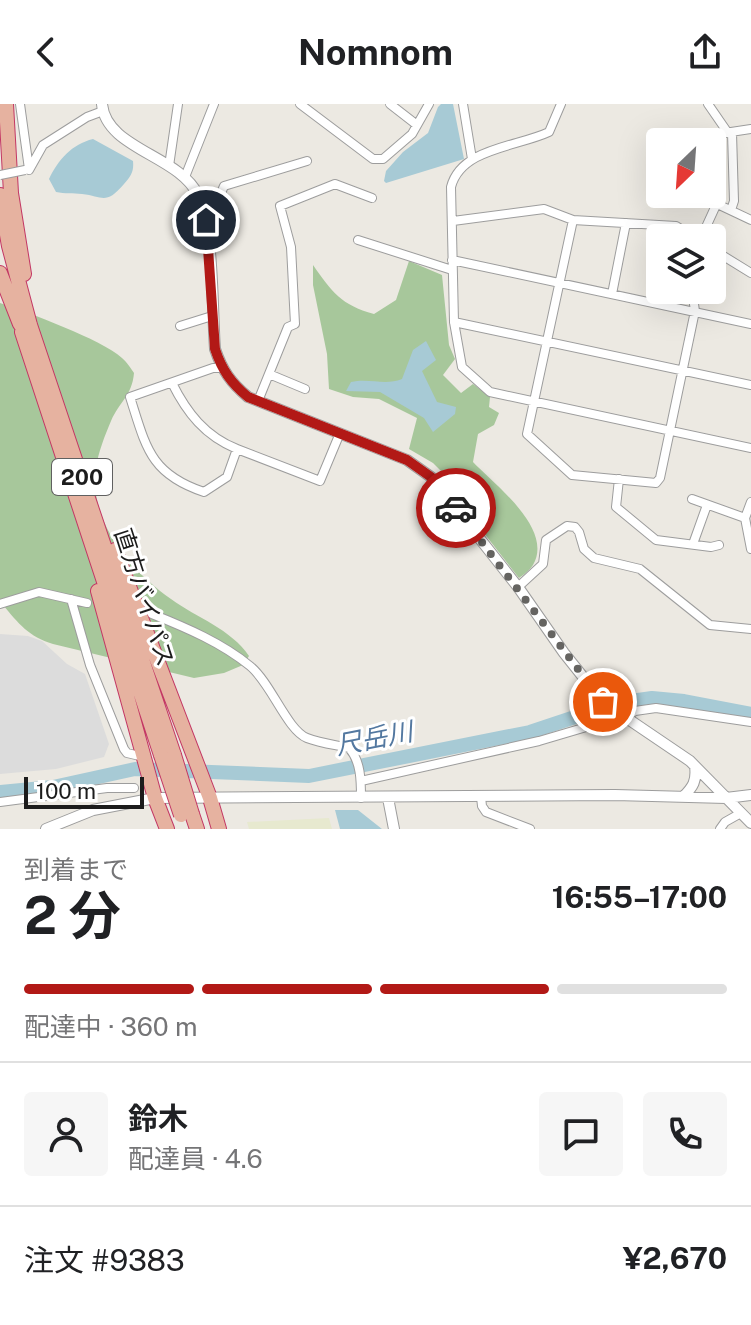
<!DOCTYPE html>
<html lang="ja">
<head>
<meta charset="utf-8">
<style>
  :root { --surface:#fff; --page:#f6f6f6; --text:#202124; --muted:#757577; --line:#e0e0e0; --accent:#b21916 }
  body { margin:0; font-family:"Public Sans","Noto Sans JP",sans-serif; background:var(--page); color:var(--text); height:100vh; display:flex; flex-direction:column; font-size:30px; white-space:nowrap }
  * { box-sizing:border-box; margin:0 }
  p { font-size:26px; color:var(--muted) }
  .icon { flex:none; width:44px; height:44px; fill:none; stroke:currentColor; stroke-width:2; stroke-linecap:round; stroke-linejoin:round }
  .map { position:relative; height:725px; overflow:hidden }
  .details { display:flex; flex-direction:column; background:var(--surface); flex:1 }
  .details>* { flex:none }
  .needle { width:52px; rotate:205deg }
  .fabs { position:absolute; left:646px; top:24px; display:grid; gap:16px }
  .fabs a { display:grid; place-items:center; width:80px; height:80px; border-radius:8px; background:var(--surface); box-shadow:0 8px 32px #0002; font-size:40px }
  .scale { position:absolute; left:24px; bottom:20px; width:120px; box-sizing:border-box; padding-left:8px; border:4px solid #1c1c1c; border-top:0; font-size:22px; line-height:28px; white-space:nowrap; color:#1c1c1c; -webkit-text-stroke:6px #fff; paint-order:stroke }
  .pin { position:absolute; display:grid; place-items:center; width:68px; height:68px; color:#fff; margin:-34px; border:4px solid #fff; border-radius:50%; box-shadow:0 2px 8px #0007 }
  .courier { position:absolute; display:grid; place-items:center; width:80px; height:80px; margin:-40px; border:6px solid #b21916; border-radius:50%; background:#fff; color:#222; box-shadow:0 2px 10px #0007 }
  .head em { font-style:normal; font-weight:700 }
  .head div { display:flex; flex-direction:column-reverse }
  .head { display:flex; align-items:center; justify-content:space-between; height:136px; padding:0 24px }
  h1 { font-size:52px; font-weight:700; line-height:60px }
  .bar { display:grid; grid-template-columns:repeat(4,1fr); gap:12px 8px; align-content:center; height:96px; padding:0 24px }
  .bar i { height:10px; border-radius:6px; background:var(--line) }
  .bar .selected { background:var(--accent) }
  .bar p { grid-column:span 4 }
  .line { display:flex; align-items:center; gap:20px; padding:0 24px; border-top:2px solid var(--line) }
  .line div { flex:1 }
  .round { display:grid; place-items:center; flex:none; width:84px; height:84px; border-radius:8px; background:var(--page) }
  header { display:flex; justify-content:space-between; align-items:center; height:104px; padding:0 24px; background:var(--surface); font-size:36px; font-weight:700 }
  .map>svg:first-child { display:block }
  .farmland { fill:#e7e9cf }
  .forest { fill:#a7c79b }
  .parking { fill:#dcdcdc }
  .water { fill:#a7cad5 }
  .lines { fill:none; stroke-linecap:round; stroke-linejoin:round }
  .river { stroke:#a7cad5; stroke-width:14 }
  .minor-casing { stroke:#9d9d9d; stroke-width:10 }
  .tertiary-casing { stroke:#9d9d9d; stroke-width:12 }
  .trunk-casing { stroke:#c33764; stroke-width:16 }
  .minor { stroke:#fff; stroke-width:8 }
  .tertiary { stroke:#fff; stroke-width:10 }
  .trunk { stroke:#e6b2a0; stroke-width:14 }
  .minor-bridge-casing { stroke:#9d9d9d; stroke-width:10; stroke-linecap:butt }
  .trunk-bridge-casing { stroke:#c33764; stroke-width:16; stroke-linecap:butt }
  .minor-bridge { stroke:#fff; stroke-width:8 }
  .trunk-bridge { stroke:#e6b2a0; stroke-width:14 }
  .done { stroke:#656461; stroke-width:8; stroke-dasharray:0 14.4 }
  .route { stroke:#b21916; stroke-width:10 }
  .labels { text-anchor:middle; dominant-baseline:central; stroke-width:6; stroke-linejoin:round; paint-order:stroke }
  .shield { fill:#fff; stroke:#606060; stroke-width:2 }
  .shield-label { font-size:22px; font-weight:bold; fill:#1c1c1c }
  .street-label { font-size:24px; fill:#1c1c1c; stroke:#fff }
  .water-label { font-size:26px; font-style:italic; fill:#5378a0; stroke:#fff }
</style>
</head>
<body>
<header><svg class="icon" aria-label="back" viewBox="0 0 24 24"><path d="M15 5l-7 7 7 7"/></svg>Nomnom<svg class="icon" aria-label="share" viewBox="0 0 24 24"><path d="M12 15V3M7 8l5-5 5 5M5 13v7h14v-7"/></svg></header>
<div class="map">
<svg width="751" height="725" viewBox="0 0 751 725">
  <rect width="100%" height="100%" fill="#ece9e2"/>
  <path class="farmland" d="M329,714L332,725H249L247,718Z"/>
  <path class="forest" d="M409,157L442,171L449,241L455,255L443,271L461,289L473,280L490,293L489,303L499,309L494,321L478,330L473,358C495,381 554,425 533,461C530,466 523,471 519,474L473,415L454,380L433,359L409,345L417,314L379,295L353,293L329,285L327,250L313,181V161C332,188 341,201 374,210L396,196Z
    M0,199C29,209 101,235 122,254C127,258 131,265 134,269C132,292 119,298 111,317C105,331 98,349 96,364C88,417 131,467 171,495C197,514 231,525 249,552L243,561L224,569L194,574L53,540C29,533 18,519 3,501L0,497Z"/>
  <path class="parking" d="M0,530L28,532L42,537L67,560L85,570L109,640L104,653L56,665L0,670Z"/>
  <path class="water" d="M441,0H453L464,55L386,79L384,77L386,67L403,48L428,29L438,3Z
    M93,35L133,57C134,68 131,72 124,80C105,102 103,92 82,90C73,89 65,90 56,88L49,75C58,56 72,40 93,35Z
    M426,237L436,256L422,267L437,298L456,303L455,310L433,328L424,314L380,288L346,287L351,278C370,274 385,282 402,275L413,246Z
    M335,706H358L382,725H340Z"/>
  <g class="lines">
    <path class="river" d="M0,688L53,683L135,665L309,672L530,628L617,599L652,594L684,597L751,610"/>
    <defs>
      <path id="minor" d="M20,0L29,65
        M300,0L373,55H383L412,30L429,0
        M390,0L417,21
        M463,0L472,55
        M561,0L549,28C517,43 461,44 451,83L454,218L462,263L490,288L751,344
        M708,0L728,29
        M695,38L698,33L751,25
        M169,62L178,0
        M29,66L43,41L87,13L103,7
        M185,73L214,0
        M696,90L751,116
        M202,102L216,101L224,82L307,57
        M731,106L734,97L732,29
        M573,116L527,330L572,371L656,379L660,374L695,207L692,186
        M453,117L544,105L573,116L676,122L695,134
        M701,134L717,99
        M358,136L452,166
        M712,145L751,169
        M452,156L751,220
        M612,190L626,119
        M454,218L751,281
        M180,222L212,212
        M221,264H213L130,293C146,343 150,370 204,388L227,373L237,345L320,377L340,329
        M269,270L305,285
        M172,279C187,309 205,332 237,345
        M258,297L288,223L295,220L291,143L280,102L335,80L372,94
        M619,375L616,403L656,436L711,443L719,441
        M692,395L745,414
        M751,398L745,414L751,445
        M693,440L707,401
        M518,483L543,460L546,436L567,422L575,423L579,428L584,445L594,454L640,465L710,521L751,525
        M71,495L90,561L124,645L127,649L144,653
        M0,500L39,488L87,499
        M152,510C187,524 222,539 250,562C271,579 287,626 307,634C320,639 336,641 349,644C361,657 361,677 361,694
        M625,614L635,607L656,604L751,618
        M361,677L539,637L610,616L620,610
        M481,693L482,702L486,708L530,725
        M0,698L107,684H134
        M720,725L725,718L741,709"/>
      <path id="tertiary" d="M102,0C106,45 179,51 198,91C214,126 212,205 215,245C222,266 231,279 248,293L407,356L431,373L518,483L564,549L603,598L690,657L751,719
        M683,693C693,683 697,677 695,662
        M388,694L394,725
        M46,725L93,706L155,694L615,691L726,694L751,691"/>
      <path id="trunk" d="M6,0L11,89L24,170
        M0,91L9,142L30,221L174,651
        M0,169L20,220
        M22,228L161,651
        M115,446L210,694L219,725
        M98,487L155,694L167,725
        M192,710L197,725"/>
    </defs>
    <use href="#minor" class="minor-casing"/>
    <use href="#tertiary" class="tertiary-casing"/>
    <use href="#trunk" class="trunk-casing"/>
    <use href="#minor" class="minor"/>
    <use href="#tertiary" class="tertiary"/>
    <use href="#trunk" class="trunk"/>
    <defs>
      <path id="minor-bridge" d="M0,71L25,66"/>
      <path id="trunk-bridge" d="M161,651L181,711
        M174,651L192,710"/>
    </defs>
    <use href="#minor-bridge" class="minor-bridge-casing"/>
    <use href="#trunk-bridge" class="trunk-bridge-casing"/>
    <use href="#minor-bridge" class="minor-bridge"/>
    <use href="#trunk-bridge" class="trunk-bridge"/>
  </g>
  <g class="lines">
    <path class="done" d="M456,404L603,598"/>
    <path class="route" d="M206,116L215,245C222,266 231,279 248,293L407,356L431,373L456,404"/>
  </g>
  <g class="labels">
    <rect class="shield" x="52" y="355" width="60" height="36" rx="6"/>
    <g class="shield-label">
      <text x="82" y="373">200</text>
    </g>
    <g class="street-label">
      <text transform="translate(145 493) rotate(72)">直方バイパス</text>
    </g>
    <g class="water-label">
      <text transform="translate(374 634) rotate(-11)">尺岳川</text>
    </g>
  </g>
</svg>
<div class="fabs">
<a><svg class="needle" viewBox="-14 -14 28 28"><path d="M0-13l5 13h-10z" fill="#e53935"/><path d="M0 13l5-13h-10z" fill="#757577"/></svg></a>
<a><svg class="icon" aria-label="layers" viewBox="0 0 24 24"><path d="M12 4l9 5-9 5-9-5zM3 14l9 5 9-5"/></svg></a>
</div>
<div class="scale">100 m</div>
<div class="pin" style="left:603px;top:598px;background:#ea580c"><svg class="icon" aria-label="bag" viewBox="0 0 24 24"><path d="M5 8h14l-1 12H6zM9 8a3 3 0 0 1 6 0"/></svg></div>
<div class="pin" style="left:206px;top:116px;background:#1f2937"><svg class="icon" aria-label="home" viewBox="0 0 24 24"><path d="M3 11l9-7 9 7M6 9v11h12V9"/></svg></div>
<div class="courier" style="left:456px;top:404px"><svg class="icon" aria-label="car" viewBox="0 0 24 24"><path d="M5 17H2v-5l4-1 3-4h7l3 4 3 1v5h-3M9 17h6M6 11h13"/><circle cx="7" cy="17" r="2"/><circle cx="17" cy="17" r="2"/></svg></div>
</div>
<section class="details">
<div class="head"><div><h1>2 分</h1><p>到着まで</p></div><em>16:55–17:00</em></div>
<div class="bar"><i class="selected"></i><i class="selected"></i><i class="selected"></i><i></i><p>配達中 · 360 m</p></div>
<div class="line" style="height:144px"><a class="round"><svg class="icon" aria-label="person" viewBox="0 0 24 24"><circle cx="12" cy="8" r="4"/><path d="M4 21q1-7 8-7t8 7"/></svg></a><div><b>鈴木</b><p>配達員 · 4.6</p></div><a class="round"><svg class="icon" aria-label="chat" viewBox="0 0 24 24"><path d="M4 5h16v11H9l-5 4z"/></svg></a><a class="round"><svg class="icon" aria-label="phone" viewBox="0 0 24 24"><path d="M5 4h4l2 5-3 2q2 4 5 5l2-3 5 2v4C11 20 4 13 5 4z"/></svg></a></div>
<div class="line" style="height:104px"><div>注文 #9383</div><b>¥2,670</b></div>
</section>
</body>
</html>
